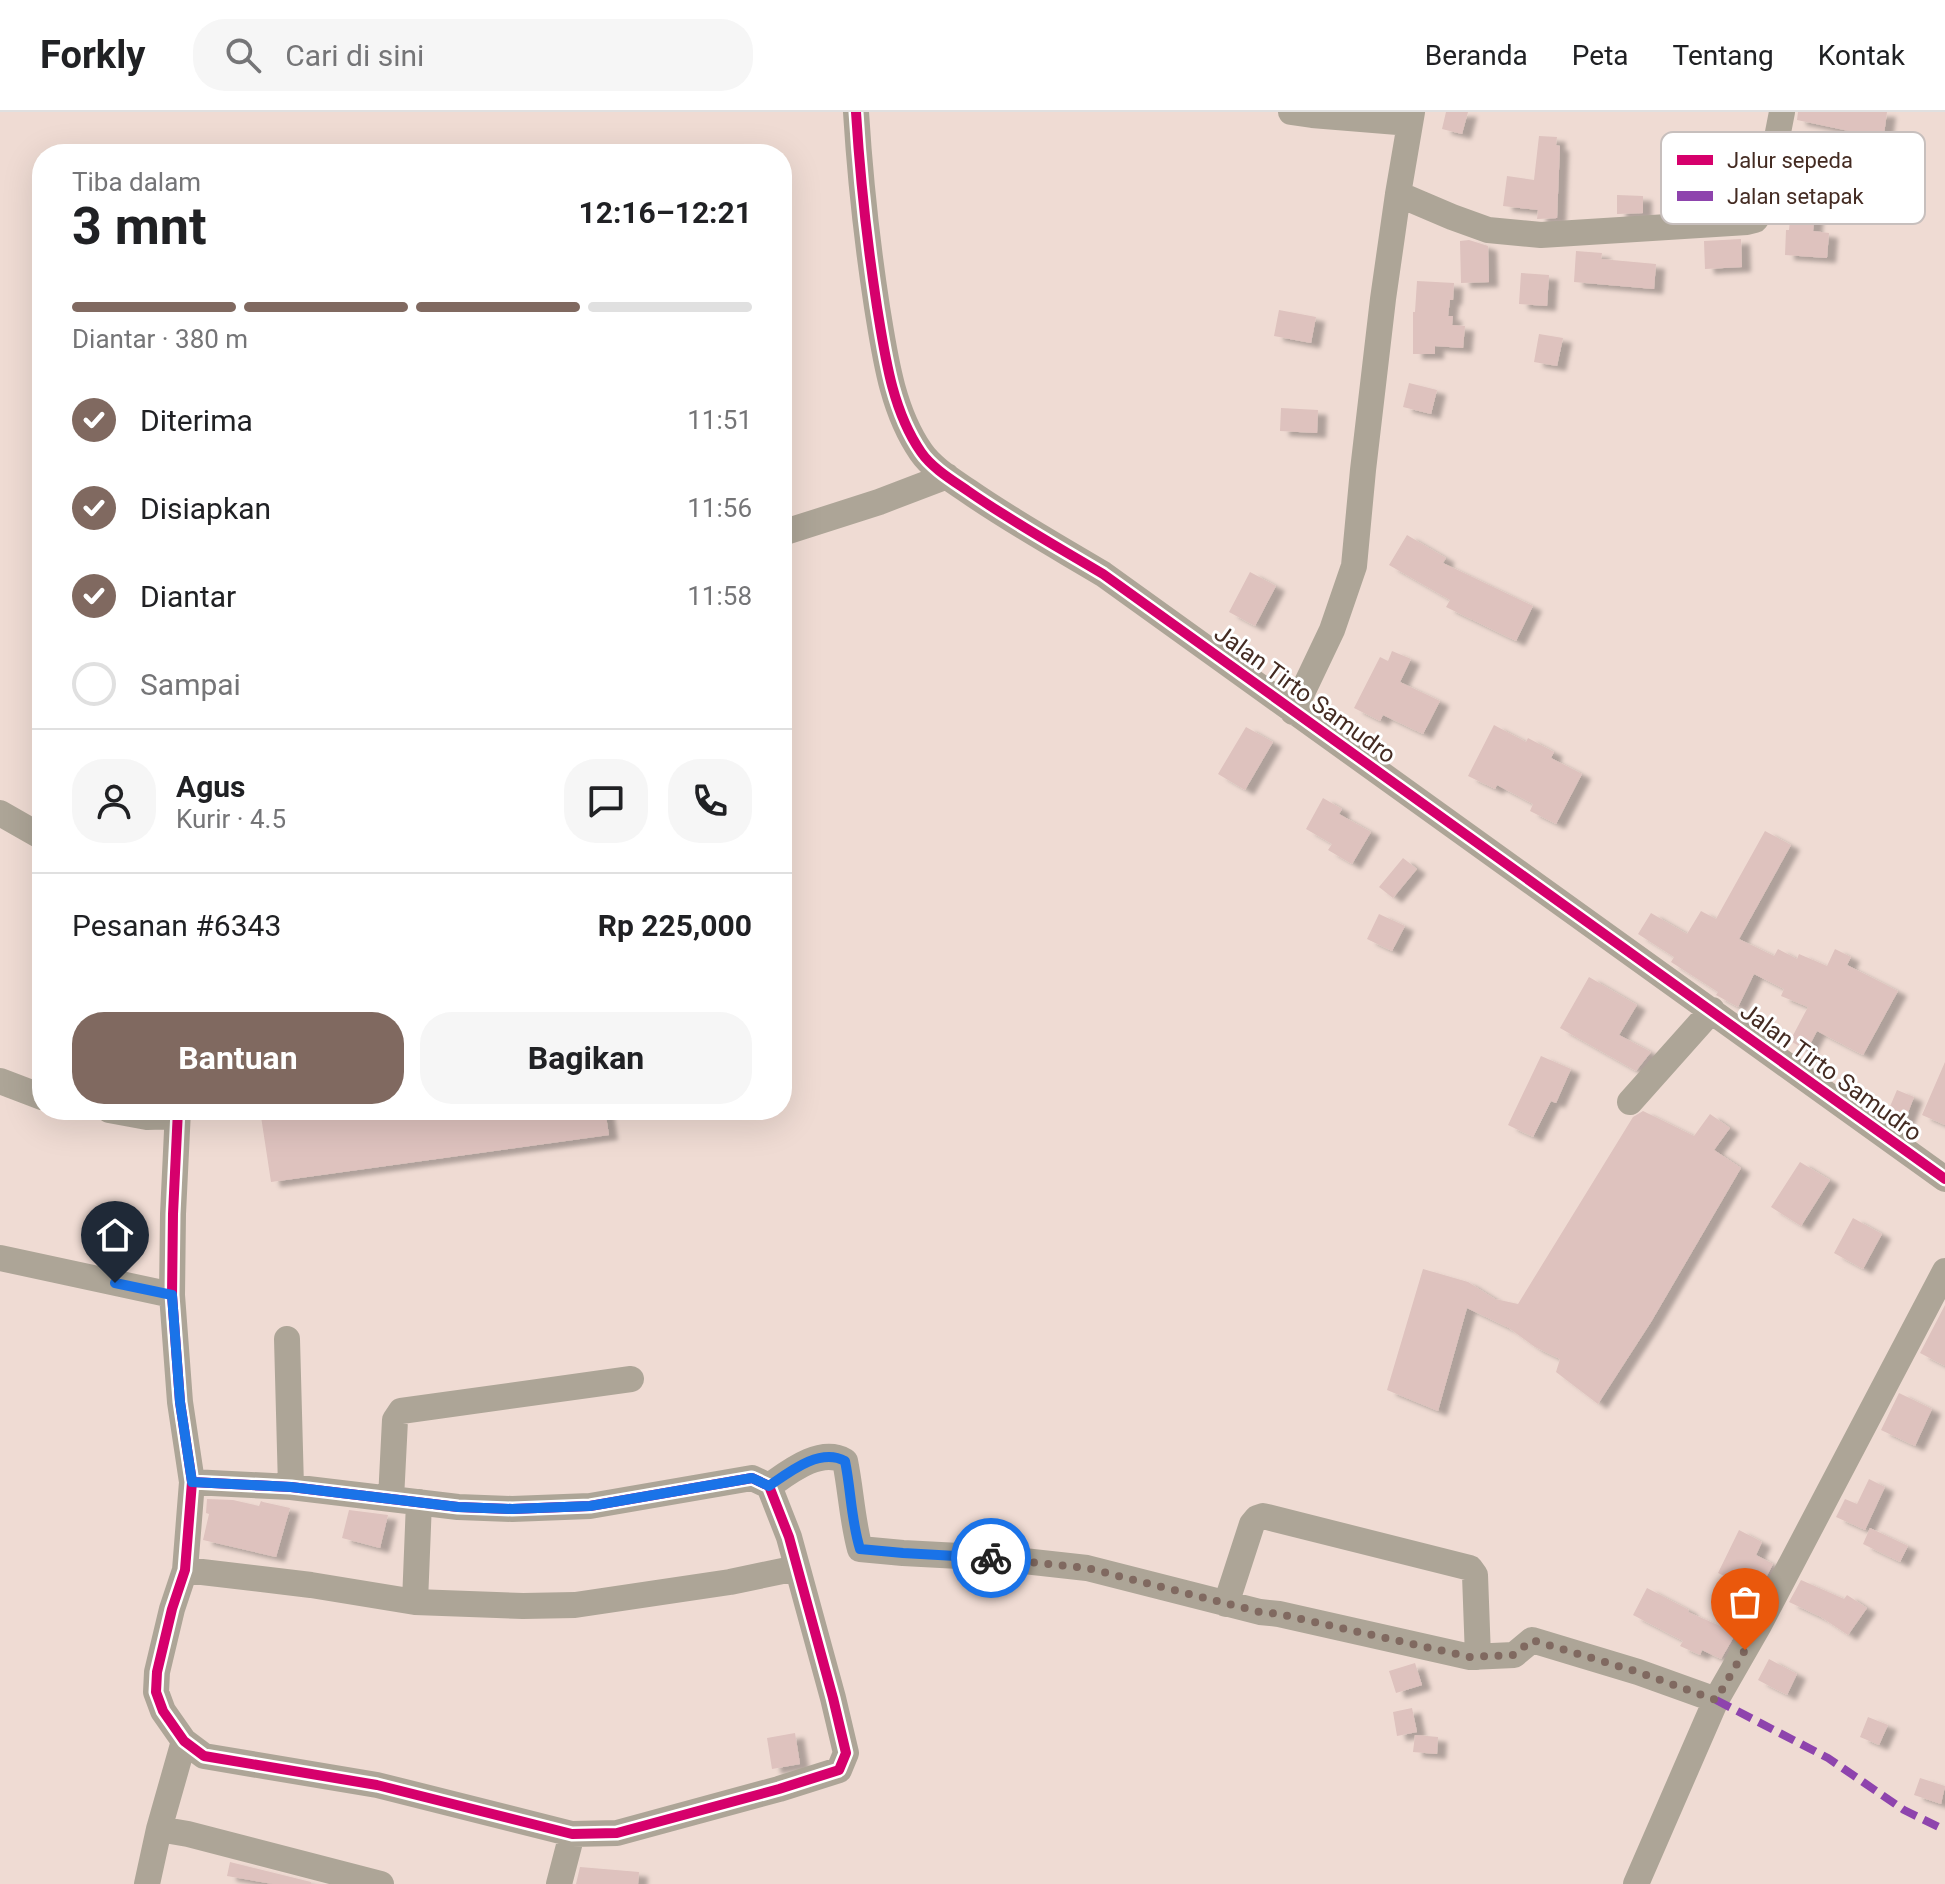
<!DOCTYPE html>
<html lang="id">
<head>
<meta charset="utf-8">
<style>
  :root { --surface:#fff; --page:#f6f6f6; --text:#202124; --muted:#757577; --line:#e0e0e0; --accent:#806960 }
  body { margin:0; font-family:Roboto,sans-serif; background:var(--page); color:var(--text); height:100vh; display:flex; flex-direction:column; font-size:30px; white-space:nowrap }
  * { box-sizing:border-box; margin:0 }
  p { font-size:26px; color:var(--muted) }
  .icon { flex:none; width:44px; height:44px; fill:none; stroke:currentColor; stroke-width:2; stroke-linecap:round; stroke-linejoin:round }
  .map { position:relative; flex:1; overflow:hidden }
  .side { position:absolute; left:32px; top:32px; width:760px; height:976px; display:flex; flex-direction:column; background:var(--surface); border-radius:32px; box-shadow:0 8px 32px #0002 }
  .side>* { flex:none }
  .pin { position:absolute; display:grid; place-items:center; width:68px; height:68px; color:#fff; margin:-82px -34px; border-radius:50% 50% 50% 0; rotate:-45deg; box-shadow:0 0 8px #0007 }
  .pin .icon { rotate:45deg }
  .courier { position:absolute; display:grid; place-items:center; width:80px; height:80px; margin:-40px; border:6px solid #1a73e8; border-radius:50%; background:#fff; color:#222; box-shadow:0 2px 10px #0007 }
  .head em { font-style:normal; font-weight:700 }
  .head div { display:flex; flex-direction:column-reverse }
  .head { display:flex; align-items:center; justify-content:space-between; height:136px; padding:0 40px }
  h1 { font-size:52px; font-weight:700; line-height:60px }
  .bar { display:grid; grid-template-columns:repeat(4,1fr); gap:12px 8px; align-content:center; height:96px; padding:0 40px }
  .bar i { height:10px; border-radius:6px; background:var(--line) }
  .bar .current { background:var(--accent) }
  .bar p { grid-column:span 4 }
  .line { display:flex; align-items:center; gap:20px; padding:0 40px; border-top:2px solid var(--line) }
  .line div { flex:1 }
  .round { display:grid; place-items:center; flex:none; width:84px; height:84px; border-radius:32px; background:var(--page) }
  ol { padding:0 40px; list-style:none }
  li { display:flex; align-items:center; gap:24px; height:88px }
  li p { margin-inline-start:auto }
  li .icon { padding:8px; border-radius:50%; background:var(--accent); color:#fff; stroke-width:4 }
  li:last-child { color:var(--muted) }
  li i { width:44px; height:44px; border:4px solid var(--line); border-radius:50% }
  .primary-button { display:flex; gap:16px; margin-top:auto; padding:16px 40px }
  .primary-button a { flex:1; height:92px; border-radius:32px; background:var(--accent); color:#fff; font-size:32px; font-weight:700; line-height:92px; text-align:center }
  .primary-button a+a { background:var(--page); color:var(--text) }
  header { display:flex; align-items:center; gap:48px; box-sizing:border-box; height:112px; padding:0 40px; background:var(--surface); border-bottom:2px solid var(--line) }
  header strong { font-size:38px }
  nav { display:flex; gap:44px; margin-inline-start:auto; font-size:28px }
  .search { width:560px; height:72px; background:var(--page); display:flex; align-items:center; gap:20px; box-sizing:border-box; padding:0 28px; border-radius:32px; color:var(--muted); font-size:30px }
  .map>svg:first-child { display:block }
  .building { fill:#dec2be; filter:url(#shadow) }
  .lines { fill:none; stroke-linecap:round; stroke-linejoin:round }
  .minor { stroke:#ada597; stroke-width:26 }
  .quiet { stroke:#8e44ad; stroke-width:8; stroke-dasharray:16 8; stroke-linecap:butt }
  .cycleway-casing { stroke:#fff; stroke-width:15 }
  .cycleway { stroke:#d6006c; stroke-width:10 }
  .done { stroke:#806960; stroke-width:8; stroke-dasharray:0 14.4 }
  .route { stroke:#1a73e8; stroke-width:10 }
  .labels { text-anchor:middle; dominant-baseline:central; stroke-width:6; stroke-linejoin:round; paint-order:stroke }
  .street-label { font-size:24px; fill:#442b22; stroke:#fff }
  .key { fill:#fff; stroke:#c7bfbd; stroke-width:2 }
  .key-label { font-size:22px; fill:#442b22 }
</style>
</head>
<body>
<header>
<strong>Forkly</strong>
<div class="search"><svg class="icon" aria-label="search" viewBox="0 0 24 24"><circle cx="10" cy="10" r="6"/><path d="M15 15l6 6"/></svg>Cari di sini</div>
<nav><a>Beranda</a><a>Peta</a><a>Tentang</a><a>Kontak</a></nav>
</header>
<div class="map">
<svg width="1945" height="1772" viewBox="0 0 1945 1772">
  <defs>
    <filter id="shadow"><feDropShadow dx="9" dy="5" stdDeviation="2" flood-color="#0004"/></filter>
  </defs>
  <rect width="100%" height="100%" fill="#efdbd3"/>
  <path class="building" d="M1446,0H1468L1462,22L1442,17Z
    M1798,0H1887L1883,30L1848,25L1849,19L1797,8Z
    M1539,24L1557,25L1556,33L1560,34L1557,106L1537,107L1538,98L1503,94L1507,64L1534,68Z
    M1617,83L1643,84V101L1617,102Z
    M1792,89L1816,92L1813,119L1829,121L1827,146L1785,143L1786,118H1789Z
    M1741,127L1742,155L1705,157L1704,129Z
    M1469,128L1488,134L1489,170L1461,171L1460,129Z
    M1576,139L1602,141L1601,147L1656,152L1654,177L1574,170Z
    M1521,161L1549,163L1547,194L1519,192Z
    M1417,169L1454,171L1453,188H1450L1448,204H1453L1452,213L1465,214L1463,236L1435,234V242H1413V200H1415Z
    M1279,198L1316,205L1311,231L1274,224Z
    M1539,222L1563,226L1557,254L1534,250Z
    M1409,271L1437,278L1431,302L1403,295Z
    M1281,296L1318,298L1317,321L1280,319Z
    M1407,423L1446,446L1443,451L1533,494L1516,529L1446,495L1450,488L1389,453Z
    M1250,460L1276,474L1255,514L1229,500Z
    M1392,539L1411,547L1400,570L1440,589L1423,622L1383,603L1380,609L1354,596L1380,545L1388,549Z
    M1494,613L1526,630L1528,626L1554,640L1551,646L1582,662L1556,712L1530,699L1533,692L1497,673L1495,677L1468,664Z
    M1246,615L1273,630L1245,678L1218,662Z
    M1323,686L1342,697L1339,702L1371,720L1352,752L1328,738L1332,732L1306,717Z
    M1765,719L1791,733L1739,827L1774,844L1778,837L1797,847L1799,842L1827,854L1835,837L1851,845L1847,853L1898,879L1863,943L1817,919L1807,938L1790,929L1808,895L1781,884L1784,877L1754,862L1738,895L1716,883L1718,880L1671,850L1674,845L1638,822L1651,801L1687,822L1701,799L1716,807Z
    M1403,746L1417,757L1393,786L1379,775Z
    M1379,802L1405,814L1392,839L1367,827Z
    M1589,865L1637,893L1619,923L1651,940L1636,959L1560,916Z
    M1541,944L1571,957L1556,991L1551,989L1533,1025L1508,1013Z
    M1945,950V1013L1922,1003Z
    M1897,978L1914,985L1904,1011L1886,1004Z
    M260,998H605L609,1023L271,1070Z
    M1643,999L1694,1024L1710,1002L1730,1016L1714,1038L1741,1056L1651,1210L1598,1292L1556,1260L1560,1247L1535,1235L1509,1216L1467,1196L1438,1299L1387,1278L1423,1157L1468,1170L1495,1187L1518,1192L1633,1005Z
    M1800,1050L1830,1068L1801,1114L1771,1095Z
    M1853,1106L1882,1122L1863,1157L1834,1141Z
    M1945,1193V1254L1920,1241Z
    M1899,1281L1932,1297L1915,1334L1881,1318Z
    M1869,1367L1885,1375L1865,1418L1836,1405L1845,1387L1857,1392Z
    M207,1387L233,1388L259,1394L261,1389L263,1390L290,1396L276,1445L203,1428L209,1402L206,1401Z
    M349,1398L388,1403L380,1436L342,1426Z
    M1870,1416L1908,1434L1900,1450L1863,1432Z
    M1739,1418L1762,1430L1756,1443L1773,1452L1760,1477L1743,1468L1741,1472L1718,1461Z
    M1801,1468L1844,1487L1847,1483L1867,1496L1848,1523L1821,1505L1789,1490Z
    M1647,1476L1689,1498L1688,1500L1736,1521L1721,1547L1702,1538L1700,1543L1680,1534L1683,1529L1633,1503Z
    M1769,1547L1797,1562L1787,1583L1758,1568Z
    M1415,1551L1422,1573L1396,1581L1389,1559Z
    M1412,1596L1417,1620L1397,1624L1393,1600Z
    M1868,1605L1888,1613L1879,1633L1860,1625Z
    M795,1621L800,1652L772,1657L767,1626Z
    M1415,1623L1438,1625L1437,1642L1413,1640Z
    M1920,1666L1945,1674L1941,1692L1914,1683Z
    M230,1750L311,1770V1772H273L227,1764Z
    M580,1755L639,1760L638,1772H576Z"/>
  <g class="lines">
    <path class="minor" d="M856,0C860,65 867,130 877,195C885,244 892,298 921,340C932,356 952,368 968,379C1011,409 1058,435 1103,462L1945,1067
      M1291,0L1312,3L1410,11
      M1398,82L1452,105L1488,118L1541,123L1747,110L1755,108L1763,97L1782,0
      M782,421L879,390L947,364
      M1293,600L1332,518L1354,454L1363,358L1383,187L1398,82L1412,0
      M0,701L42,725
      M0,969L42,985
      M1630,990L1712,898
      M109,998L147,1005L178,1004
      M178,998L173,1102L172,1183L180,1290L192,1370L185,1458L172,1497L157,1560L156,1580L163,1599L184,1629L204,1644L377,1673L572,1722L617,1721L779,1677L839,1658L846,1641L833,1586L789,1425L769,1374L752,1366L590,1394L512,1397L458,1395L291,1375L192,1370
      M0,1146L172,1183
      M287,1227L291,1375
      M769,1374C789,1360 820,1335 845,1349C851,1378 852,1408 860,1437L903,1441L997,1446L1087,1456L1260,1500L1279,1502L1470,1545L1514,1543L1532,1528L1638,1560L1716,1588L1759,1513L1945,1159
      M391,1387L395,1308L401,1299L631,1267
      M419,1390L415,1490L523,1494L575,1493L730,1470L797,1456
      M185,1458L311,1473L415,1490
      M1226,1492L1252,1412L1257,1406L1263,1404L1470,1456L1475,1463L1478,1545
      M184,1629L159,1717L188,1722L381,1772
      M147,1772L159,1717
      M559,1772L572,1722
      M1636,1772L1716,1588"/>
    <path class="quiet" d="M1716,1588L1828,1646L1904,1698L1945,1718"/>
    <defs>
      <path id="cycleway" d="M856,0C860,65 867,130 877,195C885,244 892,298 921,340C932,356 952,368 968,379C1011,409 1058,435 1103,462L1945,1067
        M178,998L173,1102L172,1183L180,1290L192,1370L185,1458L172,1497L157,1560L156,1580L163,1599L184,1629L204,1644L377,1673L572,1722L617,1721L779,1677L839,1658L846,1641L833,1586L789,1425L769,1374L752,1366L590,1394L512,1397L458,1395L291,1375L192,1370"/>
    </defs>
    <use href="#cycleway" class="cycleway-casing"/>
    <use href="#cycleway" class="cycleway"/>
  </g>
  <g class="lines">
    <path class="done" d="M991,1446L1087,1456L1260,1500L1279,1502L1470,1545L1514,1543L1532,1528L1638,1560L1716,1588L1745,1538"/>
    <path class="route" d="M115,1171L172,1183L180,1290L192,1370L291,1375L458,1395L512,1397L590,1394L752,1366L769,1374C789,1360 820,1335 845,1349C851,1378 851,1408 860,1437L903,1441L991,1446"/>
  </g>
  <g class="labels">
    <g class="street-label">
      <text transform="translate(1305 582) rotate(36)">Jalan Tirto Samudro</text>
      <text transform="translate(1831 960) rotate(36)">Jalan Tirto Samudro</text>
    </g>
  </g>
  <rect x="1661" y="20" width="264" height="92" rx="12" class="key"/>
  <rect x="1677" y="43" width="36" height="10" fill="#d6006c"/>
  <rect x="1677" y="79" width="36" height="10" fill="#8e44ad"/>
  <g class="key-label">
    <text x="1727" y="56">Jalur sepeda</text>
    <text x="1727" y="92">Jalan setapak</text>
  </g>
</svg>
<div class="pin" style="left:1745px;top:1538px;background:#ea580c"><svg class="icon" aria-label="bag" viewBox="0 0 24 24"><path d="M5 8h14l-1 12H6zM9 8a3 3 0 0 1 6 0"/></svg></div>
<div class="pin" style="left:115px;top:1171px;background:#1f2937"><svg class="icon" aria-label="home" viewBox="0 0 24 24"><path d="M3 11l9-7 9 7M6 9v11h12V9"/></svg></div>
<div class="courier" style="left:991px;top:1446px"><svg class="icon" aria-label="bike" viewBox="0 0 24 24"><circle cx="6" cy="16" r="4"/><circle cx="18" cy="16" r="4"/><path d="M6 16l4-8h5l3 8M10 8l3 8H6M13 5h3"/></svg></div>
<section class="side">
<div class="head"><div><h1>3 mnt</h1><p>Tiba dalam</p></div><em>12:16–12:21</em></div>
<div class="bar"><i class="current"></i><i class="current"></i><i class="current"></i><i></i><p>Diantar · 380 m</p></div>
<ol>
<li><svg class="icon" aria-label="check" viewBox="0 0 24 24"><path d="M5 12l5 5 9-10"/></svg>Diterima<p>11:51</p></li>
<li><svg class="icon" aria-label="check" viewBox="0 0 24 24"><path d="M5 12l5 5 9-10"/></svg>Disiapkan<p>11:56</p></li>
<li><svg class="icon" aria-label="check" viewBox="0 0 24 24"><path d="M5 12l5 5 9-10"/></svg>Diantar<p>11:58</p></li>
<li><i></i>Sampai</li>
</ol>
<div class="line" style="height:144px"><a class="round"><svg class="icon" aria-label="person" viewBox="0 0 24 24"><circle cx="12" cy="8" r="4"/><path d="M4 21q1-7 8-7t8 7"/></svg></a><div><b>Agus</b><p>Kurir · 4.5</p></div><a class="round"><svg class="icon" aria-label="chat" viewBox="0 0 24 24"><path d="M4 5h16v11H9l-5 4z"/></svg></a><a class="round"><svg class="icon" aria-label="phone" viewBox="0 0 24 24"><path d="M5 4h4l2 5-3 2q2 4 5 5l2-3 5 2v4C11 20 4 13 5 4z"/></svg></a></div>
<div class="line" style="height:104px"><div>Pesanan #6343</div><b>Rp 225,000</b></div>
<div class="primary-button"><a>Bantuan</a><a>Bagikan</a></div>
</section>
</div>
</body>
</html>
